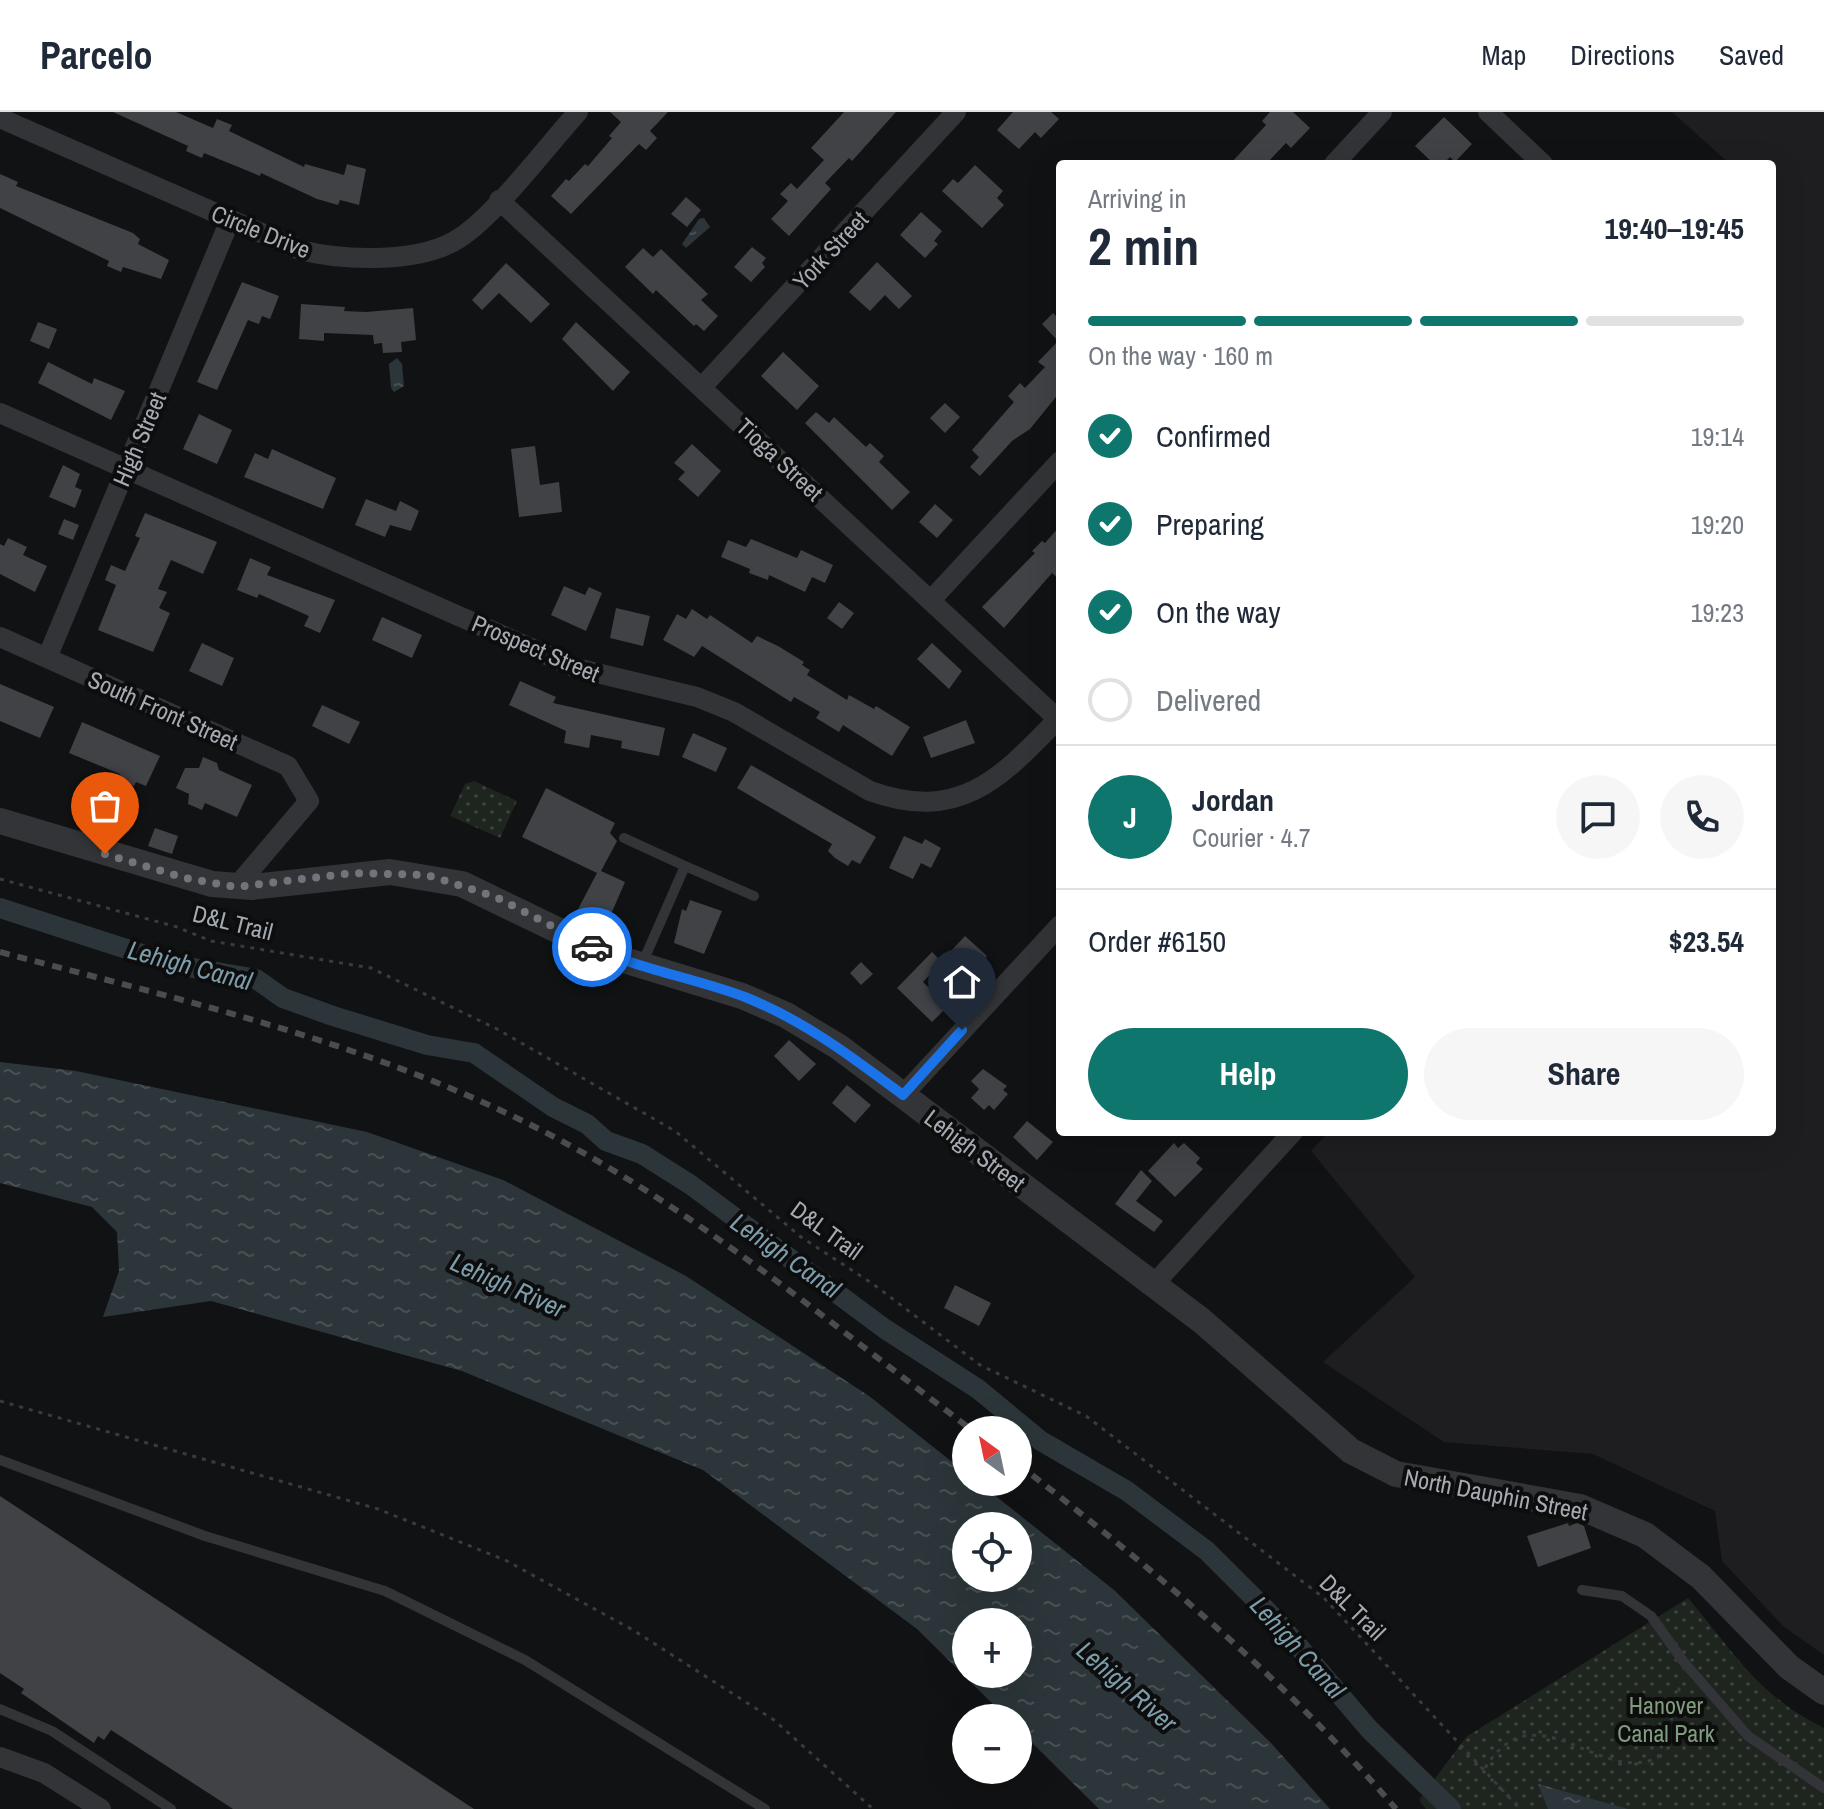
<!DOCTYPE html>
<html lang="en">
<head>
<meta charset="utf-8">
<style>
  :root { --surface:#fff; --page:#f6f6f7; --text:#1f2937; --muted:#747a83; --line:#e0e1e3; --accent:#0f766e }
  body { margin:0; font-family:"Archivo Narrow",sans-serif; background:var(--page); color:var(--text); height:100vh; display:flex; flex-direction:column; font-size:30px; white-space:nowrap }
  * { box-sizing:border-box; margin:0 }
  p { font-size:26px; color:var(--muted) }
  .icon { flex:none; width:44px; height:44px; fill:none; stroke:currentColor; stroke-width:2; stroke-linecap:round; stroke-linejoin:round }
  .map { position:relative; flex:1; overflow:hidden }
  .details { position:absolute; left:1056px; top:48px; width:720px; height:976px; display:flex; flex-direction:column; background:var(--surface); border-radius:8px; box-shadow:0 8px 32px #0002 }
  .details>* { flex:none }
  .needle { width:52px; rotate:327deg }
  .tools { position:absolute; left:952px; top:1304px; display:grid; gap:16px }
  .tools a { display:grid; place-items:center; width:80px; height:80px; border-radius:50%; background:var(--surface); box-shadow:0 8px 32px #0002; font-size:40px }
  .pin { position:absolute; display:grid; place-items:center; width:68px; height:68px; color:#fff; margin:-82px -34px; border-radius:50% 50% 50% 0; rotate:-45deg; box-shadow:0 0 8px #0007 }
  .pin .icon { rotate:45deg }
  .courier { position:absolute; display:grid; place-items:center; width:80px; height:80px; margin:-40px; border:6px solid #1a73e8; border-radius:50%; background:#fff; color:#222; box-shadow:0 2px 10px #0007 }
  .overview em { font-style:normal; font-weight:700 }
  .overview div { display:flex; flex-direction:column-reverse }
  .overview { display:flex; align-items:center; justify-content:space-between; height:136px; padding:0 32px }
  h1 { font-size:52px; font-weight:700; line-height:60px }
  .bar { display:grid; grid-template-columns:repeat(4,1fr); gap:12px 8px; align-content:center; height:96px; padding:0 32px }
  .bar i { height:10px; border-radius:6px; background:var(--line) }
  .bar .on { background:var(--accent) }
  .bar p { grid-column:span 4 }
  .line { display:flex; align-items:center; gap:20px; padding:0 32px; border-top:2px solid var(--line) }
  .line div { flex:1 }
  .round { display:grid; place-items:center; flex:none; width:84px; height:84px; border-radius:42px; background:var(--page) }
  ol { padding:0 32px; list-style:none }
  li { display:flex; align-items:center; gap:24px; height:88px }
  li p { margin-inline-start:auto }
  li .icon { padding:8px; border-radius:50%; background:var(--accent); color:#fff; stroke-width:4 }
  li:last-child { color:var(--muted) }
  li i { width:44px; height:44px; border:4px solid var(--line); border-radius:50% }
  .primary-button { display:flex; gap:16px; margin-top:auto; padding:16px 32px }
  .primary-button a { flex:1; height:92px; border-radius:48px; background:var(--accent); color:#fff; font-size:32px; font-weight:700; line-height:92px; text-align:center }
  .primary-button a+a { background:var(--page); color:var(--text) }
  header { display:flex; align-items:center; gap:48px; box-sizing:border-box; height:112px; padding:0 40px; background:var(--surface); border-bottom:2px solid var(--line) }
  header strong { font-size:38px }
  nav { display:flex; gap:44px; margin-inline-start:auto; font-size:28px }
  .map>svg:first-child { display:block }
  .built { fill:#1e1e20 }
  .park { fill:url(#park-dots) }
  .water { fill:url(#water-ripples); fill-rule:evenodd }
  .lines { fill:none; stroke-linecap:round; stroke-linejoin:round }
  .canal { stroke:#2c363a; stroke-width:20 }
  .building { fill:#414246 }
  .path { stroke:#393b3e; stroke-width:3; stroke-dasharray:4 6; stroke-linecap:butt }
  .service { stroke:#333437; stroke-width:10 }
  .minor { stroke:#333437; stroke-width:20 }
  .tertiary { stroke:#333437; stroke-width:26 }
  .rail { stroke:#4a4c50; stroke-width:6; stroke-dasharray:10 8; stroke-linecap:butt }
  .done { stroke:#71757a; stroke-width:8; stroke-dasharray:0 14.4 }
  .route { stroke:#1a73e8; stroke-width:10 }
  .labels { text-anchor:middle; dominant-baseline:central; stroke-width:8; stroke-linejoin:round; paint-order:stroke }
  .street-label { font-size:24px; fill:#a4abb2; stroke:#0d0d0e }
  .park-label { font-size:24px; fill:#7f9c7c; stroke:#0d0d0e }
  .water-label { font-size:26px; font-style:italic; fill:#7d9dab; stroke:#0d0d0e }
</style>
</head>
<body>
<header>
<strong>Parcelo</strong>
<nav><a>Map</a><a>Directions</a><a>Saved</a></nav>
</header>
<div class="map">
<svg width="1824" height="1697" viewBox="0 0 1824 1697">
  <defs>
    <pattern id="park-dots" width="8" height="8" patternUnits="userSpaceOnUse" patternTransform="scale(2)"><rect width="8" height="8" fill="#1e251e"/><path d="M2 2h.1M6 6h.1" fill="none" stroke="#3c423c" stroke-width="1.8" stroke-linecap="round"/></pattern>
    <pattern id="water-ripples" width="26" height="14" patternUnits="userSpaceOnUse" patternTransform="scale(2)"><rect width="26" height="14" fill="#2c363a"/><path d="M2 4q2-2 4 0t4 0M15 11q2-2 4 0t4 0" fill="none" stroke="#485054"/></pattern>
  </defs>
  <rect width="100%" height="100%" fill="#111213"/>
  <path class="built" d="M1672,0H1824V1543L1784,1515L1722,1449L1715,1399L1593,1342L1444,1330L1323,1250L1415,1165L1311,1039L1329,1020H1772V52H1730Z"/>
  <path class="park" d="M474,669L517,689L500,726L450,704L465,672Z
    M1688,1486C1734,1540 1757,1583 1824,1616V1697H1426L1419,1688L1466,1625Z"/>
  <path class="water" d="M704,106L710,115L686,136L682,132L699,107Z
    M397,246L402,252L404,274L394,280L391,276L389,252Z
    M0,950L76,959L367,1020L503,1068L686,1164L869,1284L966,1361V1370H978L1114,1478L1271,1631L1330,1697H1099L1018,1617V1606H1007L917,1517L703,1358L462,1259L211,1189L103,1205L119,1159L117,1120L92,1095L0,1071ZM1018,1414V1466H966V1414ZM966,1510H1018V1562H966Z
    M1538,1672L1628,1697H1548Z"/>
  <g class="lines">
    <path class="canal" d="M0,796L176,853L256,867L283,886L333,904L427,933L474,941L553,995L587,1012L606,1029L642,1042L691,1073L885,1217L978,1277L1041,1329L1127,1379L1207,1439L1276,1508L1369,1617L1451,1697"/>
  </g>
  <path class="building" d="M113,0H176L213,16L217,7L232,13L229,19L304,55L305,52L344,63L347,52L366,57L359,93L340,88L338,93L317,87L261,61L260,64L204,41L202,46L186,39L188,34Z
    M610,0H668L650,19L657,26L646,38L639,32L571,102L551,84L566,67L569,69L585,52L588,54L612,26L609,24L621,10Z
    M844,0H896L852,49L849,46L825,71L831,77L789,124L771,107L788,89L780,82L791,71L797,77L824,48L811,36Z
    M1013,0H1051L1059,7L1041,26L1035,20L1019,37L997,18Z
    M1270,0H1293L1310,16L1291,36L1286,31L1266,52H1230L1266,13L1262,9Z
    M1444,5L1472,32L1455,50L1450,45L1443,52H1434L1415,34Z
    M975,53L1003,79L997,86L1004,93L982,116L942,79L953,67L958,71Z
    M0,62L18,70L16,74L133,121L140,127L138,132L169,148L161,167L123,155L121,160L107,154L109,149L0,96Z
    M686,85L701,98L687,115L671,102Z
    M921,100L942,119L934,129L938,132L925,146L900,123Z
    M752,135L766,146L762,151L765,155L751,170L734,155Z
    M643,136L653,145L661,137L708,182L701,188L718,204L704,219L696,212L694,214L656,178L653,182L625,155Z
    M877,150L912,184L899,197L885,183L870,199L849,180Z
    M506,151L550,192L531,211L499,181L482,198L472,188Z
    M242,170L279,184L270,207L262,204L259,212L248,208L217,278L197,270Z
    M301,192L345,195L344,199L366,200L413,196L416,228L401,230L402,240L383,241L382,231L374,232L373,223L324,221V229L299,227Z
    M1053,201L1060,208V280L1030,317L1012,329L980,364L970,355L979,345L972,338L1014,290L1008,284L1020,271L1025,276L1045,255L1038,250L1058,229L1042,212Z
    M38,210L57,217L49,237L30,229Z
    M576,210L630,260L613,279L562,227Z
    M783,240L819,274L797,298L761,264Z
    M48,250L92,272L94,266L125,279L111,308L38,271Z
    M945,291L960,305L945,321L930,306Z
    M816,300L829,311L834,305L866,335L870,331L884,344L879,350L910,380L892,398L805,311Z
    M199,302L232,318L217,352L183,337Z
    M692,332L721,359L698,385L678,367L685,360L674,351Z
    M535,334L540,373L559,370L562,400L519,405L511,337Z
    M272,337L336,366L323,397L244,365L255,341L268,347Z
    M63,353L80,362L75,375L82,378L75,396L49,385Z
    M366,387L396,399L400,389L412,395L419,399L411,419L390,413L385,425L355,413Z
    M935,392L953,408L937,426L919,410Z
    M145,401L217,430L203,462L171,448L158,477L167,480L159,496L170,501L153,540L98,518L116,473L105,468L111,453L125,459L140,426L135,424Z
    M64,407L79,413L73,428L58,422Z
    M1060,414V468L1052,461L1004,516L982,495L1035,441L1032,439L1042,429L1045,431Z
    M8,426L27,435L23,443L47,454L35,480L0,462V432L4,434Z
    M751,427L797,446L801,438L833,453L825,471L812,465L805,480L769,463L768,468L749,461L750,457L721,445L728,428L746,435Z
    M250,446L271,455L267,463L335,488L320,521L304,514L309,504L259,482L257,486L237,478Z
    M564,474L585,483L589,475L602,481L586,519L551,503Z
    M839,490L854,501L842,517L827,506Z
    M616,496L650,504L643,534L610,526Z
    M692,497L707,507L710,503L752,531L757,524L778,534L804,550L802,553L810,558L807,563L847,588L849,583L874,597L876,594L910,615L892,644L843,613L839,620L816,606L820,600L794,585L791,590L702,534L694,545L663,528L677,502L686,507Z
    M382,505L422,523L412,546L372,528Z
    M202,531L234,546L222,574L189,559Z
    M932,531L962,559L949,577L917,547Z
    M520,569L556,585L553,591L665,616L659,644L621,636L622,629L591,623L589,636L564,631L566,619L509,593Z
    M0,572L54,595L40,626L0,609Z
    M322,593L360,610L349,632L312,614Z
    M966,608L975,631L931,646L923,625Z
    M82,610L160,644L146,674L136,670L134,674L118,667L120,662L69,641Z
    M693,621L727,636L716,660L682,645Z
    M203,645L217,651L219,658L252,673L237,705L205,691L202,698L188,692L189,682L176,676L185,656H199Z
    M751,653L876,725L860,752L852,748L848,754L835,746L828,739L832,732L737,676Z
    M546,676L615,711L610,721L617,729L601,759L625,770L605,816L599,813L598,816L575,803L597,761L522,725Z
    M155,716L178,724L172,742L148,734Z
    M904,724L922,732L925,727L941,736L931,756L921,751L913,767L889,756Z
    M690,788L722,799L704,842L674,831L682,797L686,799Z
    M965,824L987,844L971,861L949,841Z
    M932,840L942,850L923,870L948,894L932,910L897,876Z
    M861,850L873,862L861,873L850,861Z
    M789,928L816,952L799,969L774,944Z
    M983,957L1007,974L1003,978L1008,982L994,998L989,993L984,998L971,986L979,977L971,969Z
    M847,973L871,993L855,1011L832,991Z
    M1027,1009L1053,1030L1037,1048L1013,1025Z
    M1174,1031L1178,1036L1184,1031L1200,1046L1196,1051L1203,1057L1175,1085L1148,1059Z
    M1141,1058L1152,1069L1136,1089L1163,1109L1154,1120L1115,1092Z
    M955,1173L991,1191L979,1214L944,1196Z
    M0,1384L474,1697H233L111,1618L104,1628L98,1624L94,1631L21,1581L24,1577L0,1561Z
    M1568,1411L1569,1414L1577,1411L1584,1414L1591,1436L1538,1455L1527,1424Z"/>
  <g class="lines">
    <path class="path" d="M0,767L177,815L211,829L371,856L497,917L675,1019L801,1125L873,1172L980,1253L1086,1304L1324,1486L1520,1697
      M0,1289L378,1397L505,1448L633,1518L774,1608L873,1697
      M1485,1656C1536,1574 1600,1675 1658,1645L1677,1592L1680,1570"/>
    <path class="service" d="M624,726L685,754L642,852
      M685,754L754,784
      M0,1348L205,1424L385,1479L525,1548L765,1697
      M1582,1478L1622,1484L1651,1504L1683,1549L1748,1624L1824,1676
      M0,1597L52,1619L171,1697"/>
    <path class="minor" d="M1488,0L1543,52
      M0,6L300,138C344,149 423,152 461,125C498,100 546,35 578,0
      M1334,52L1382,0
      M499,88L1060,609
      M702,275L956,0
      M0,301L576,556L697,585L734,600L870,679C959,711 1000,667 1058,607
      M931,488L1060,349
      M0,525L288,654L309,689L236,775
      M47,546L230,108
      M903,983L1060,813
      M1154,1172L1293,1020
      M0,1645L44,1661L101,1697"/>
    <path class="tertiary" d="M0,709L212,772L252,775L390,760L462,772L611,844L742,884L786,903L839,935L1202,1209L1351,1339L1396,1362L1580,1395L1645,1423L1701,1465L1789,1555L1824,1580"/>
    <path class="rail" d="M0,840C181,888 367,930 535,1015C693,1095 831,1212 972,1318
      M1018,1352C1154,1458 1284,1566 1396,1697"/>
  </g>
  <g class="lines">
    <path class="done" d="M105,742L185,766L236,775L353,761L427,763L496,785L592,835"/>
    <path class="route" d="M592,835C641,858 695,866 745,885C805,909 852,945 903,983L962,918"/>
  </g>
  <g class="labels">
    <g class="street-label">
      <text transform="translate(261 119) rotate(22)">Circle Drive</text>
      <text transform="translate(830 138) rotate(-47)">York Street</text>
      <text transform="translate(139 327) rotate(-67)">High Street</text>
      <text transform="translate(780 347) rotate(43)">Tioga Street</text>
      <text transform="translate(536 536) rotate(23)">Prospect Street</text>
      <text transform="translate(163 598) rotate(24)">South Front Street</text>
      <text transform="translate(233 810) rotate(14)">D&amp;L Trail</text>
      <text transform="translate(975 1038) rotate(37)">Lehigh Street</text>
      <text transform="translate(827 1118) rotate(36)">D&amp;L Trail</text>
      <text transform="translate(1496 1382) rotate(11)">North Dauphin Street</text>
      <text transform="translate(1353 1495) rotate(45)">D&amp;L Trail</text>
    </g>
    <g class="park-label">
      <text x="1666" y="1593">Hanover<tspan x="1666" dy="28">Canal Park</tspan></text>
    </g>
    <g class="water-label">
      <text transform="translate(190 853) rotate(15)">Lehigh Canal</text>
      <text transform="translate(786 1143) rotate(35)">Lehigh Canal</text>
      <text transform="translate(508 1173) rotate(24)">Lehigh River</text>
      <text transform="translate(1298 1535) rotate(48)">Lehigh Canal</text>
      <text transform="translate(1127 1574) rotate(41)">Lehigh River</text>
    </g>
  </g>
</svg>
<div class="tools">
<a><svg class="needle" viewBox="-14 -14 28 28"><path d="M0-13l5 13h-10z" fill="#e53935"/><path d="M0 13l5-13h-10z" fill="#747a83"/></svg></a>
<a><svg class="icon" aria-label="locate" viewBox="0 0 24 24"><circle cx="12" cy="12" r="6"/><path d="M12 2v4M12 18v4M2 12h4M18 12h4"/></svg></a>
<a>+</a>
<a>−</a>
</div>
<div class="pin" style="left:105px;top:742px;background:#ea580c"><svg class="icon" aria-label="bag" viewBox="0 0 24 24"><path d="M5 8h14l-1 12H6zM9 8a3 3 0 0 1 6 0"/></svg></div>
<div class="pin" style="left:962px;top:918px;background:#1f2937"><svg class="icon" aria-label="home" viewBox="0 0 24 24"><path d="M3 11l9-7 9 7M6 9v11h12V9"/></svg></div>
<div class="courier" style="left:592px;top:835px"><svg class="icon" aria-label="car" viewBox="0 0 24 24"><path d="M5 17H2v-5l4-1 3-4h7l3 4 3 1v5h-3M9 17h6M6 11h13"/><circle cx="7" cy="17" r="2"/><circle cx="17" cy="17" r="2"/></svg></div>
<section class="details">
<div class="overview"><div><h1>2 min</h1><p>Arriving in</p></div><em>19:40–19:45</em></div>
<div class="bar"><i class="on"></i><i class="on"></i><i class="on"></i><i></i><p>On the way · 160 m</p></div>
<ol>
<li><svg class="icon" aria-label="check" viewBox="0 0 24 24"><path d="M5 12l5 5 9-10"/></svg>Confirmed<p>19:14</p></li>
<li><svg class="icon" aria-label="check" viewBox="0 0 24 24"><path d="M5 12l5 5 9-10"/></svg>Preparing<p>19:20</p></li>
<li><svg class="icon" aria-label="check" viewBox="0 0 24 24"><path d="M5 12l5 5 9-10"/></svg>On the way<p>19:23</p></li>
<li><i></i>Delivered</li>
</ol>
<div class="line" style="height:144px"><b class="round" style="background:var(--accent);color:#fff">J</b><div><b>Jordan</b><p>Courier · 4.7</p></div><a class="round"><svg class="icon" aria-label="chat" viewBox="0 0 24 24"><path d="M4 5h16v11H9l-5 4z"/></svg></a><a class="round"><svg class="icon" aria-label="phone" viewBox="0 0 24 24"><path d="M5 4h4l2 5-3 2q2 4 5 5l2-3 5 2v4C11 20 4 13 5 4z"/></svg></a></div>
<div class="line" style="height:104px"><div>Order #6150</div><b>$23.54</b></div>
<div class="primary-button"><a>Help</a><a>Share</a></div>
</section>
</div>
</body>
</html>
